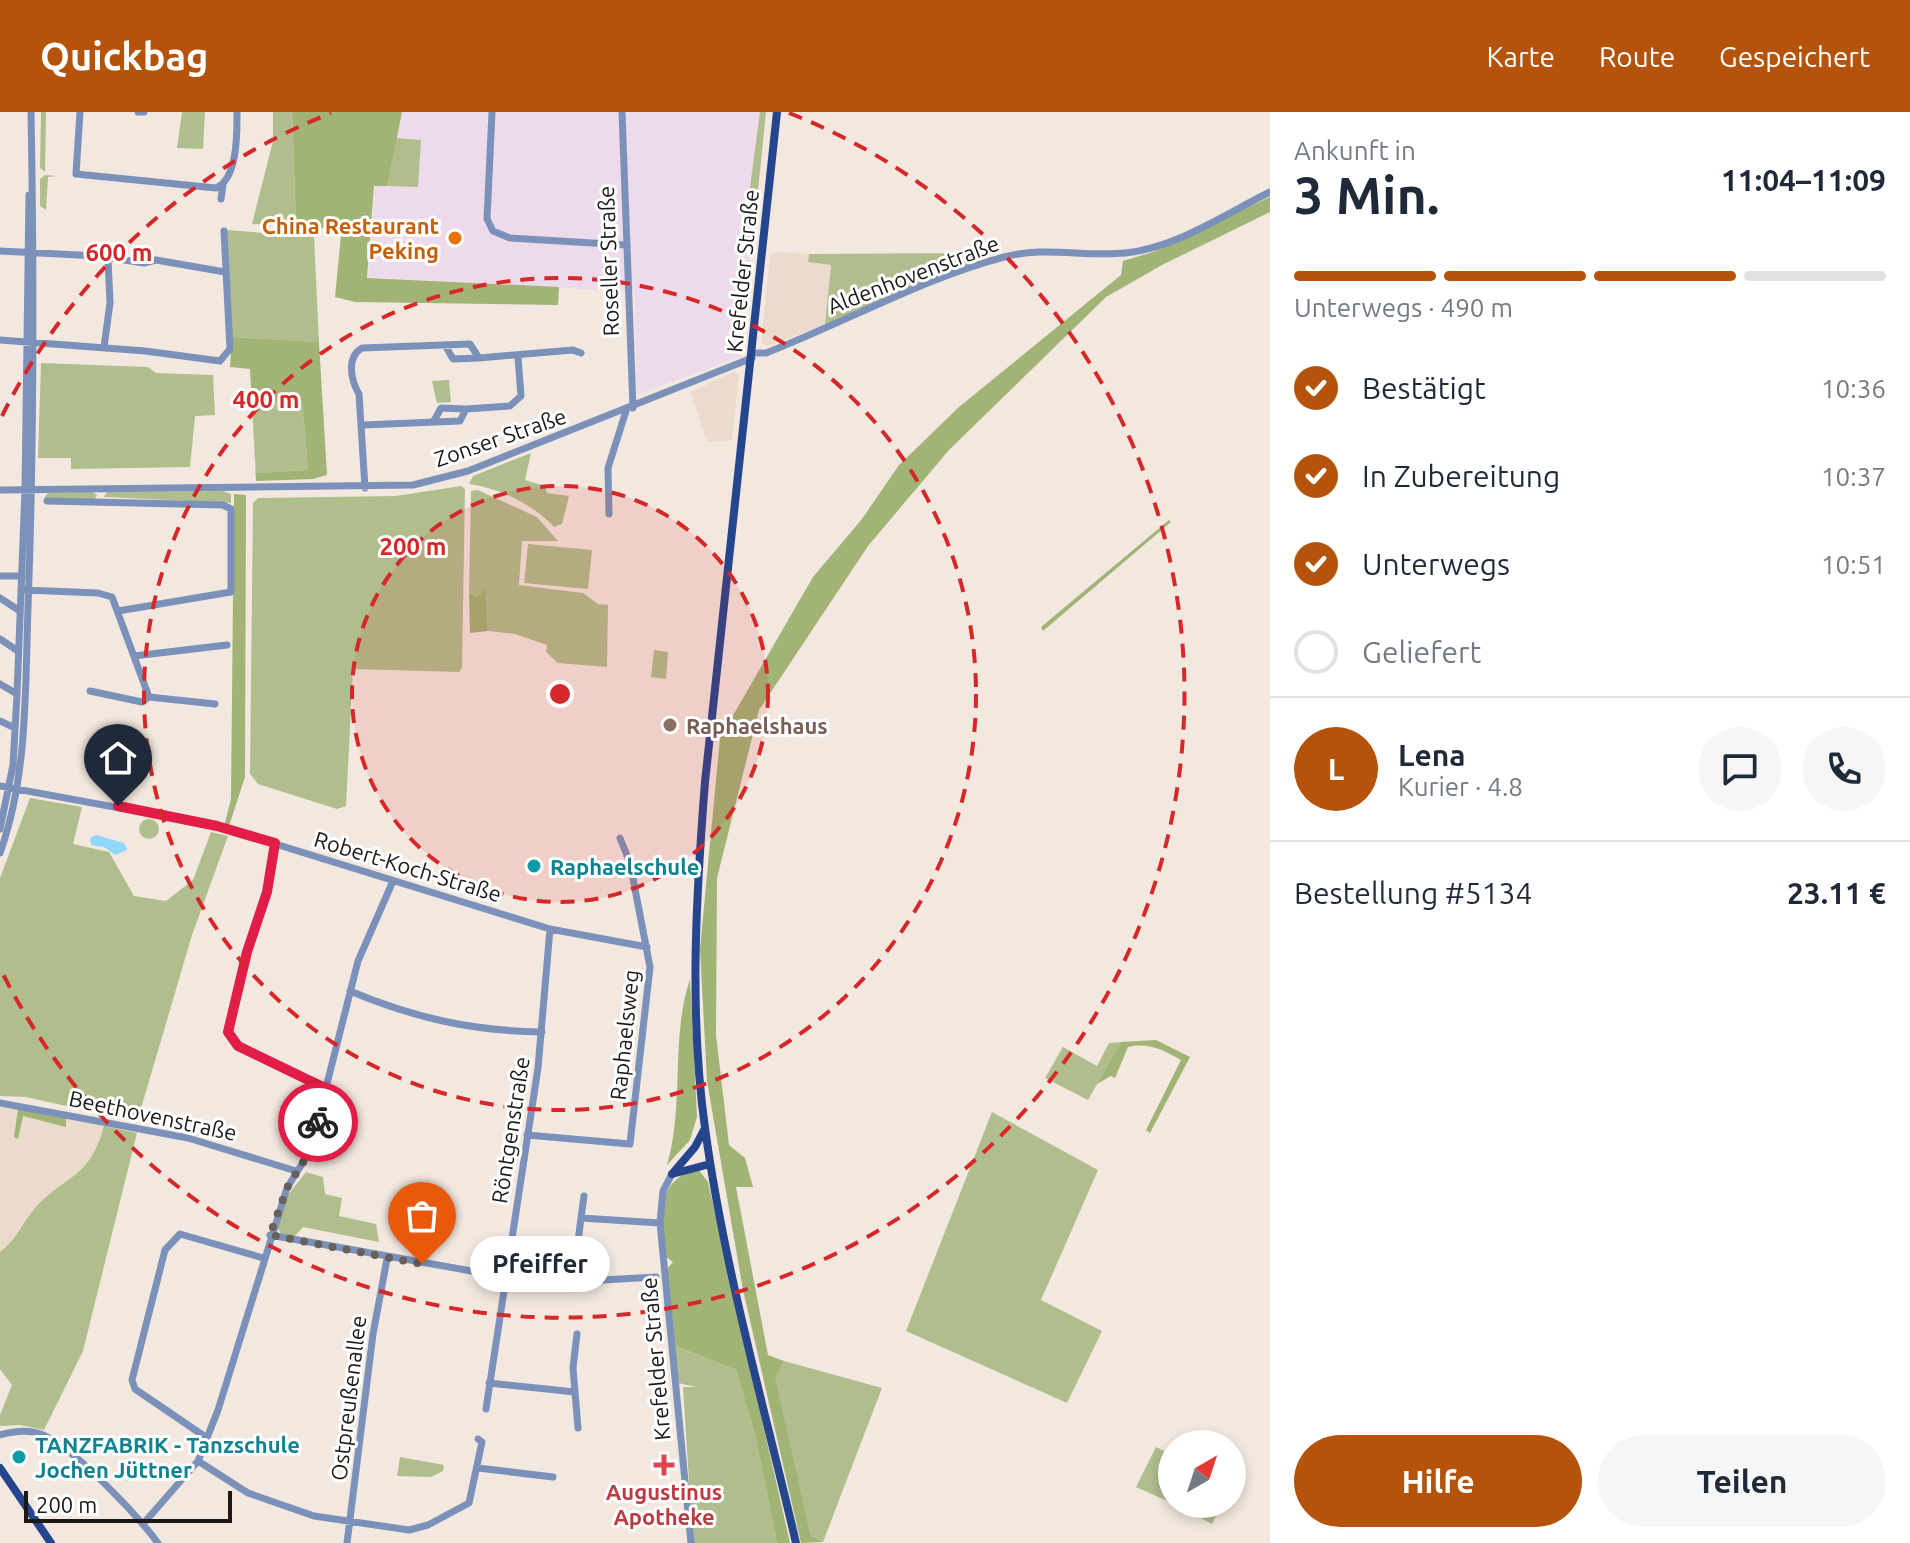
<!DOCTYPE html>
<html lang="de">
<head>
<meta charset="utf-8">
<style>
  :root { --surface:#fff; --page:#f6f6f7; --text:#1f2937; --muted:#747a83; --line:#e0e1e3; --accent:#b45309 }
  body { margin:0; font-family:Ubuntu,sans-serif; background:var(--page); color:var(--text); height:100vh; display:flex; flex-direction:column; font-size:30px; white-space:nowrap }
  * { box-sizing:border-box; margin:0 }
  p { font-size:26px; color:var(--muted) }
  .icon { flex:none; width:44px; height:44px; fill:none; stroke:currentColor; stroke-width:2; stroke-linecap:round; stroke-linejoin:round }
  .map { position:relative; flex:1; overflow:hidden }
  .sheet { display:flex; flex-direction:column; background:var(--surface); width:640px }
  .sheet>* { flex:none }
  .needle { width:52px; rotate:39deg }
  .buttons { position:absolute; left:1158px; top:1318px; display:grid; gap:16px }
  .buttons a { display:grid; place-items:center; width:88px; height:88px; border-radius:50%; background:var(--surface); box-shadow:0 4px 12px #0003; font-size:40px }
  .scale { position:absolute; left:24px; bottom:20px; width:208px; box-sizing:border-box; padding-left:8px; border:4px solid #1c1815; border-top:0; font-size:22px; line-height:28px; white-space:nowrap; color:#1c1815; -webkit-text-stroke:6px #fff; paint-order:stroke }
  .pin { position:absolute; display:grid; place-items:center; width:68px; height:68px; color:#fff; margin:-82px -34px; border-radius:50% 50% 50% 0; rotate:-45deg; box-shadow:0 0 8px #0007 }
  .pin .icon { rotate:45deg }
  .courier { position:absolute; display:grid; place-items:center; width:80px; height:80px; margin:-40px; border:6px solid #e11d48; border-radius:50%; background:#fff; color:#222; box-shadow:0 2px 10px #0007 }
  .bubble { position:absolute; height:56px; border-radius:28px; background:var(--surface); box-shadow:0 4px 12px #0003; font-size:26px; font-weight:700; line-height:56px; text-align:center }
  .head em { font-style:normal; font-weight:700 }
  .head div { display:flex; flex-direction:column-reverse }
  .head { display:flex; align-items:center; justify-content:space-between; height:136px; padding:0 24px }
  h1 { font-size:52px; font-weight:700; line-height:60px }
  .bar { display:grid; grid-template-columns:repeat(4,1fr); gap:12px 8px; align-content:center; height:96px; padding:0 24px }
  .bar i { height:10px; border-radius:6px; background:var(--line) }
  .bar .on { background:var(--accent) }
  .bar p { grid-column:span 4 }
  .line { display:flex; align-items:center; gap:20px; padding:0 24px; border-top:2px solid var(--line) }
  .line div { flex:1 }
  .round { display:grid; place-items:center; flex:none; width:84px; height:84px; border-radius:42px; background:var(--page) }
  ol { padding:0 24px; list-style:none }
  li { display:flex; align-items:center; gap:24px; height:88px }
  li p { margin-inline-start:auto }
  li .icon { padding:8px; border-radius:50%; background:var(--accent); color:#fff; stroke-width:4 }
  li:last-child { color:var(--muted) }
  li i { width:44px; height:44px; border:4px solid var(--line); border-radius:50% }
  .action { display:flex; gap:16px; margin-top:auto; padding:16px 24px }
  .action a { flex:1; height:92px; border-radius:48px; background:var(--accent); color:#fff; font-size:32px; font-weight:700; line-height:92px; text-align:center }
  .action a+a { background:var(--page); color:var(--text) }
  header { display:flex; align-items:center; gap:48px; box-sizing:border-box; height:112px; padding:0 40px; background:var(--accent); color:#fff }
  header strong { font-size:38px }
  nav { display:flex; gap:44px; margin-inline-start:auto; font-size:28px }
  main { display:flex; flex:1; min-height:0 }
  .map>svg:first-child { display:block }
  .built { fill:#ebdbcc }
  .industrial { fill:#eddaea }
  .green { fill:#b0be8e }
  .forest { fill:#a1b375; fill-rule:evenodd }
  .water { fill:#90d7fa }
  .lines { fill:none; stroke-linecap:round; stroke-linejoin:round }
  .minor { stroke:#7c91ba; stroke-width:7 }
  .major { stroke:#25458c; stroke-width:8 }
  .done { stroke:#67615c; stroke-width:8; stroke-dasharray:0 14.4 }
  .route { stroke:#e11d48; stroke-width:10 }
  .ring { fill:none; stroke:#d62828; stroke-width:4; stroke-dasharray:14 10 }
  .food-dot { fill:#e8710a; stroke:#fff; stroke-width:3 }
  .education-dot { fill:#8d6e63; stroke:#fff; stroke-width:3 }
  .culture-dot { fill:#0f9aa8; stroke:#fff; stroke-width:3 }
  .health-dot { fill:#e0444e; stroke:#fff; stroke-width:3 }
  .labels { text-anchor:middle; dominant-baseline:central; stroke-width:6; stroke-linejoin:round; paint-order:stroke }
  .food-label { font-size:22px; font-weight:bold; fill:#c56008; stroke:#fff; text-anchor:end }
  .street-label { font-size:22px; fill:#1c1815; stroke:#fff }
  .education-label { font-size:22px; font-weight:bold; fill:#785e54; stroke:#fff; text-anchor:start }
  .culture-label { font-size:22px; font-weight:bold; fill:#0d838f; stroke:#fff; text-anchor:start }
  .health-label { font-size:22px; font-weight:bold; fill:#be3a42; stroke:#fff }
  .centre { fill:#d62828; stroke:#fff; stroke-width:4 }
  .ring-label { font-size:24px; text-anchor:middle; font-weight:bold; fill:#d62828; stroke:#fff; stroke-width:6; stroke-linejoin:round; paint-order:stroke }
</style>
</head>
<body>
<header>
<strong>Quickbag</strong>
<nav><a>Karte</a><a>Route</a><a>Gespeichert</a></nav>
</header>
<main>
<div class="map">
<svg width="1270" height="1431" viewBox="0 0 1270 1431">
  <rect width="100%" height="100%" fill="#f2e8df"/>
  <path class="built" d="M775,140L809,142L808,150L831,153L829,178L825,213L768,234L761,231L770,144Z
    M733,260L739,262L732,328L707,330L691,280Z
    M0,994L104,1014L91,1061L0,1146Z"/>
  <path class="industrial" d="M402,0H760L743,128L751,139L741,245L637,282L634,180L368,165L375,73L418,74L420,28L396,26Z"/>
  <path class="green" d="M41,0H46L45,60L40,56Z
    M182,0H205L203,37L177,36Z
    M273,0H292L296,114L252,112L273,29Z
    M760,0H766L753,128H743Z
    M396,26L421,28L418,75L387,74Z
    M45,63L57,64L48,65L46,98L40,94V67Z
    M227,118L314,125L319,230L232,225Z
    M960,141L991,145L825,213L831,153L808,150L809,142Z
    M41,251L148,255L156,261L213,263L215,303L195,304L190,355L71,357V346H38Z
    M449,268L451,290L437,291L432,269Z
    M252,288H302L308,358L256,361Z
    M531,341L525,368L545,374L547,381L569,384L562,412L554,415C533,392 499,376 469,372L473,364Z
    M461,374L465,377L462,556L459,560L353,557L346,694L337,697L258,672L250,662L253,391L258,386L396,384Z
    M478,378L537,405L558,429H522L519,473L583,481L598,492L608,493L607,555L558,551L546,540L547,533L515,522L488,519L486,478L477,485L469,481L471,379Z
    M223,379L231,382V391L104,385L107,380Z
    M93,380L97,383L95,387L44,386L48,381Z
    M528,432L592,438L588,477L524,471Z
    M654,538L668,540L666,567L651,565Z
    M30,686L82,695L73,732L109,740L134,784L166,789L193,768L211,720L228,724L192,823L137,1010L26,985L0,984V766Z
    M139 717a10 10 0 1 1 20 0a10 10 0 1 1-20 0Z
    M1121,930L1088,988L1045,966L1063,935L1097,954L1109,931Z
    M992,1000L1098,1058L1041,1188L1102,1219L1067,1291L906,1219Z
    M104,1014L137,1021L83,1239L44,1318L20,1313L0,1314V1303L12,1273L0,1257V1140C15,1129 21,1114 32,1100C63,1062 89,1070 104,1014Z
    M306,1060L323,1065L325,1082L342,1086L339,1104L376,1112L379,1130L303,1115L293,1126L281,1122L277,1115L288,1083Z
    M672,1233L736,1258L755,1323L777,1431H693L683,1275H696L678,1271Z
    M784,1249L882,1276L823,1430L811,1424L774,1266Z
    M1156,1335L1172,1343V1391L1136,1375Z
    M400,1345L444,1353L443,1359L431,1365L397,1364Z
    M1174,1392H1222L1212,1412Z"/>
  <path class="forest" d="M292,0H402L387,74H374L367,166L559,175L558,193L355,190L335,185L341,123L331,117L296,114Z
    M1270,85V100L1162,153L1106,185L949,338L868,434L759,598L717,766L716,923L729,1033L745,1046L753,1075H736L768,1243L784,1249L775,1266L811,1424L823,1430L801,1431L743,1178L707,969L700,837L720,626L813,465L862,407L899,353L959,295L1121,163L1123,149L1153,140Z
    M232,225L319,230L327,363L313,367L256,369L250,257L230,255ZM252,288H302L308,358L256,361Z
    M234,382L246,383L245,665L229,714L225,711L231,687Z
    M1169,408L1171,410L1043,519L1041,515Z
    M486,477L488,519L470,521L469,481L477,485Z
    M690,867L697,1005L690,1028L667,1053C685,992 670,927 690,867Z
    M1156,928L1190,945L1150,1021L1146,1018L1181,948C1164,938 1148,930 1128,935L1115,966L1111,964L1097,972L1121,930Z
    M18,997L66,1005V1015L23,1004L18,1027L14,1025Z
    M698,1057L708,1070L790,1431H777L755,1323L736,1258L675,1234L667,1157L673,1150L666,1145C662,1106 653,1069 698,1057Z"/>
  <path class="water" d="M96,723L124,731L127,738L115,743L104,735L91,733L90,726Z"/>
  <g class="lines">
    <path class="minor" d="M80,0L76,62L216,76C238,67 237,20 237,0
      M138,0H144
      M492,0L487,107L493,119L510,126L625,133
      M622,0L633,296
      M221,87L223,73
      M0,139L98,144L144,151L156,148L225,160
      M0,228L145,239L220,249L230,237L224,119
      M445,233L453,247L479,246
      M104,235L110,191L108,147
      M752,241H766C846,210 921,167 1004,145C1044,134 1084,145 1125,141C1176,136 1225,102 1270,80
      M434,309L441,296L466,297
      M363,313L460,309L466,297L510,294L521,284L518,245
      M365,376L359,282C351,269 346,245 362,236L470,232L479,246L573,238L581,241
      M0,378L413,373L468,359L752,246
      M47,389L223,393L231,397V480L118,499
      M609,402L608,356L626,299
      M0,464H22
      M25,478L98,481L112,485L149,585
      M0,486L20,499
      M0,527L18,539
      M134,544L227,533
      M0,572L17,582
      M90,579L142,590L149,585L215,592
      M0,609L15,616
      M0,674L217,714L550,817L647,835
      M0,717L13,653L17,582L25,378L29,83
      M275,731L267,780L247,840L228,920L238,934L327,977
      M0,741C28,663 25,578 28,496C34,330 34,165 31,0
      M350,879C414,906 473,919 542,920
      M0,991L188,1026L296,1059
      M527,1023L630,1032L650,855L630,751L620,726
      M672,1062L663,1079L660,1111L691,1431
      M584,1084L581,1106L660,1111
      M270,1123L505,1165L568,1170L656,1165
      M578,1130L581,1106
      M577,1222L573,1256L578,1316
      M489,1271L575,1280
      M486,1297L538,956L550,817
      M0,1323C14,1319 29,1317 43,1323C74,1336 137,1403 158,1431
      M207,1326L135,1277L132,1268L165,1138L180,1122L263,1146
      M198,1349L248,1381L314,1404L409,1418L428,1413L469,1391L482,1330L478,1327
      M478,1356L553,1365
      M143,1412L198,1349L218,1298L287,1076L310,1039L358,849L393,769
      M347,1431L373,1222L387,1147"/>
    <path class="major" d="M777,0L705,670C696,785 689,901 705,1016C724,1156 764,1293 796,1431
      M672,1062L695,1035L704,1018
      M672,1062L710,1052
      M0,1356L51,1431"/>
  </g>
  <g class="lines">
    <path class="done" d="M318,1010L310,1039L287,1076L270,1123L422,1152"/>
    <path class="route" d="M118,694L217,714L275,731L267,780L247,840L228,920L238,934L327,977L318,1010"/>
  </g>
  <circle cx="560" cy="582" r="208" fill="#d62828" fill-opacity=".12"/>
  <g class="ring">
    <circle cx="560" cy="582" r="208"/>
    <circle cx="560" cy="582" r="416"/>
    <path d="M2 304A624 624 0 0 1 331 1M789 1A624 624 0 1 1 2 860"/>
  </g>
  <circle class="food-dot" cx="455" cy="126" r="8"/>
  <circle class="education-dot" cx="670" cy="613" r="8"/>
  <g class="culture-dot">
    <circle cx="534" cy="754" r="8"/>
    <circle cx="19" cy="1345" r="8"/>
  </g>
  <path class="health-dot" d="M660 1341h8v8h8v8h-8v8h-8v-8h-8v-8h8z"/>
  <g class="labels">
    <g class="food-label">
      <text x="439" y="113">China Restaurant<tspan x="439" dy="25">Peking</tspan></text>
    </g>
    <g class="street-label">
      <text transform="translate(608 149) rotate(-92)">Roseller Straße</text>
      <text transform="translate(742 159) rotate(-84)">Krefelder Straße</text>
      <text transform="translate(913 162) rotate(-21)">Aldenhovenstraße</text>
      <text transform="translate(500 325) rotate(-19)">Zonser Straße</text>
      <text transform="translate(408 754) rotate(17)">Robert-Koch-Straße</text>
      <text transform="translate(624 923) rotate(-84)">Raphaelsweg</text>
      <text transform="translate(153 1003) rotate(12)">Beethovenstraße</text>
      <text transform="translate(510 1018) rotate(-81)">Röntgenstraße</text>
      <text transform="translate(655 1247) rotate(-95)">Krefelder Straße</text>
      <text transform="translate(348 1286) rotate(-83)">Ostpreußenallee</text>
    </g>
    <g class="education-label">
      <text x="686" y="613">Raphaelshaus</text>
    </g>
    <g class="culture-label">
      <text x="550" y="754">Raphaelschule</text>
      <text x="35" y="1332">TANZFABRIK - Tanzschule<tspan x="35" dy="25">Jochen Jüttner</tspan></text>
    </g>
    <g class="health-label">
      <text x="664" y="1379">Augustinus<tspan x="664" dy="25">Apotheke</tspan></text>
    </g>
  </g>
  <circle cx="560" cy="582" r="12" class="centre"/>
  <g class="ring-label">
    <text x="119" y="149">600 m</text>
    <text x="266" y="296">400 m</text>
    <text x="413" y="443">200 m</text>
  </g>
</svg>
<div class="buttons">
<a><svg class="needle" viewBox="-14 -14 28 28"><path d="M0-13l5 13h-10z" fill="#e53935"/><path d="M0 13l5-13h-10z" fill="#747a83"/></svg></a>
</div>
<div class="scale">200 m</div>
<div class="pin" style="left:422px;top:1152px;background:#ea580c"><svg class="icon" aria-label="bag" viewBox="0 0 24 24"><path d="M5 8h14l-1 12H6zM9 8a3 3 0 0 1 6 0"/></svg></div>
<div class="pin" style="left:118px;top:694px;background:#1f2937"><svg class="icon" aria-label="home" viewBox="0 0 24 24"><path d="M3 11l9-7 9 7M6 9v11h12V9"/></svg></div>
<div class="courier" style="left:318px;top:1010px"><svg class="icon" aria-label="bike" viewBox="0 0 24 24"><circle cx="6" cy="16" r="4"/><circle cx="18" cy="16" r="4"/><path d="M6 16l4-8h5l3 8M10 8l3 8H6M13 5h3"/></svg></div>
<div class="bubble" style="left:470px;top:1124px;width:140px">Pfeiffer</div>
</div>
<section class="sheet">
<div class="head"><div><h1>3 Min.</h1><p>Ankunft in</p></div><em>11:04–11:09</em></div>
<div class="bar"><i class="on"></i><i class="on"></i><i class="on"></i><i></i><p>Unterwegs · 490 m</p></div>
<ol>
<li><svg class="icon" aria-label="check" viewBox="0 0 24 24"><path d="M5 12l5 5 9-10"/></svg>Bestätigt<p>10:36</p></li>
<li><svg class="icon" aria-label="check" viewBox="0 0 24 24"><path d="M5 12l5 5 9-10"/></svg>In Zubereitung<p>10:37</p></li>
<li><svg class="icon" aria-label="check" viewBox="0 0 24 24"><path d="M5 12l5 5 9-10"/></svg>Unterwegs<p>10:51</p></li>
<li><i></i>Geliefert</li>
</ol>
<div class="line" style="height:144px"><b class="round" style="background:var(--accent);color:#fff">L</b><div><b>Lena</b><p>Kurier · 4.8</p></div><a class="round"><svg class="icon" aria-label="chat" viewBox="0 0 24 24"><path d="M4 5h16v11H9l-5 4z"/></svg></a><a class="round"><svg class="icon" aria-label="phone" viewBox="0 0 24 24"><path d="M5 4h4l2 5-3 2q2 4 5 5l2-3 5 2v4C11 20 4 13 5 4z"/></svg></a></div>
<div class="line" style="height:104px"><div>Bestellung #5134</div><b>23.11 €</b></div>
<div class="action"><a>Hilfe</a><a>Teilen</a></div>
</section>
</main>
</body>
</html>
